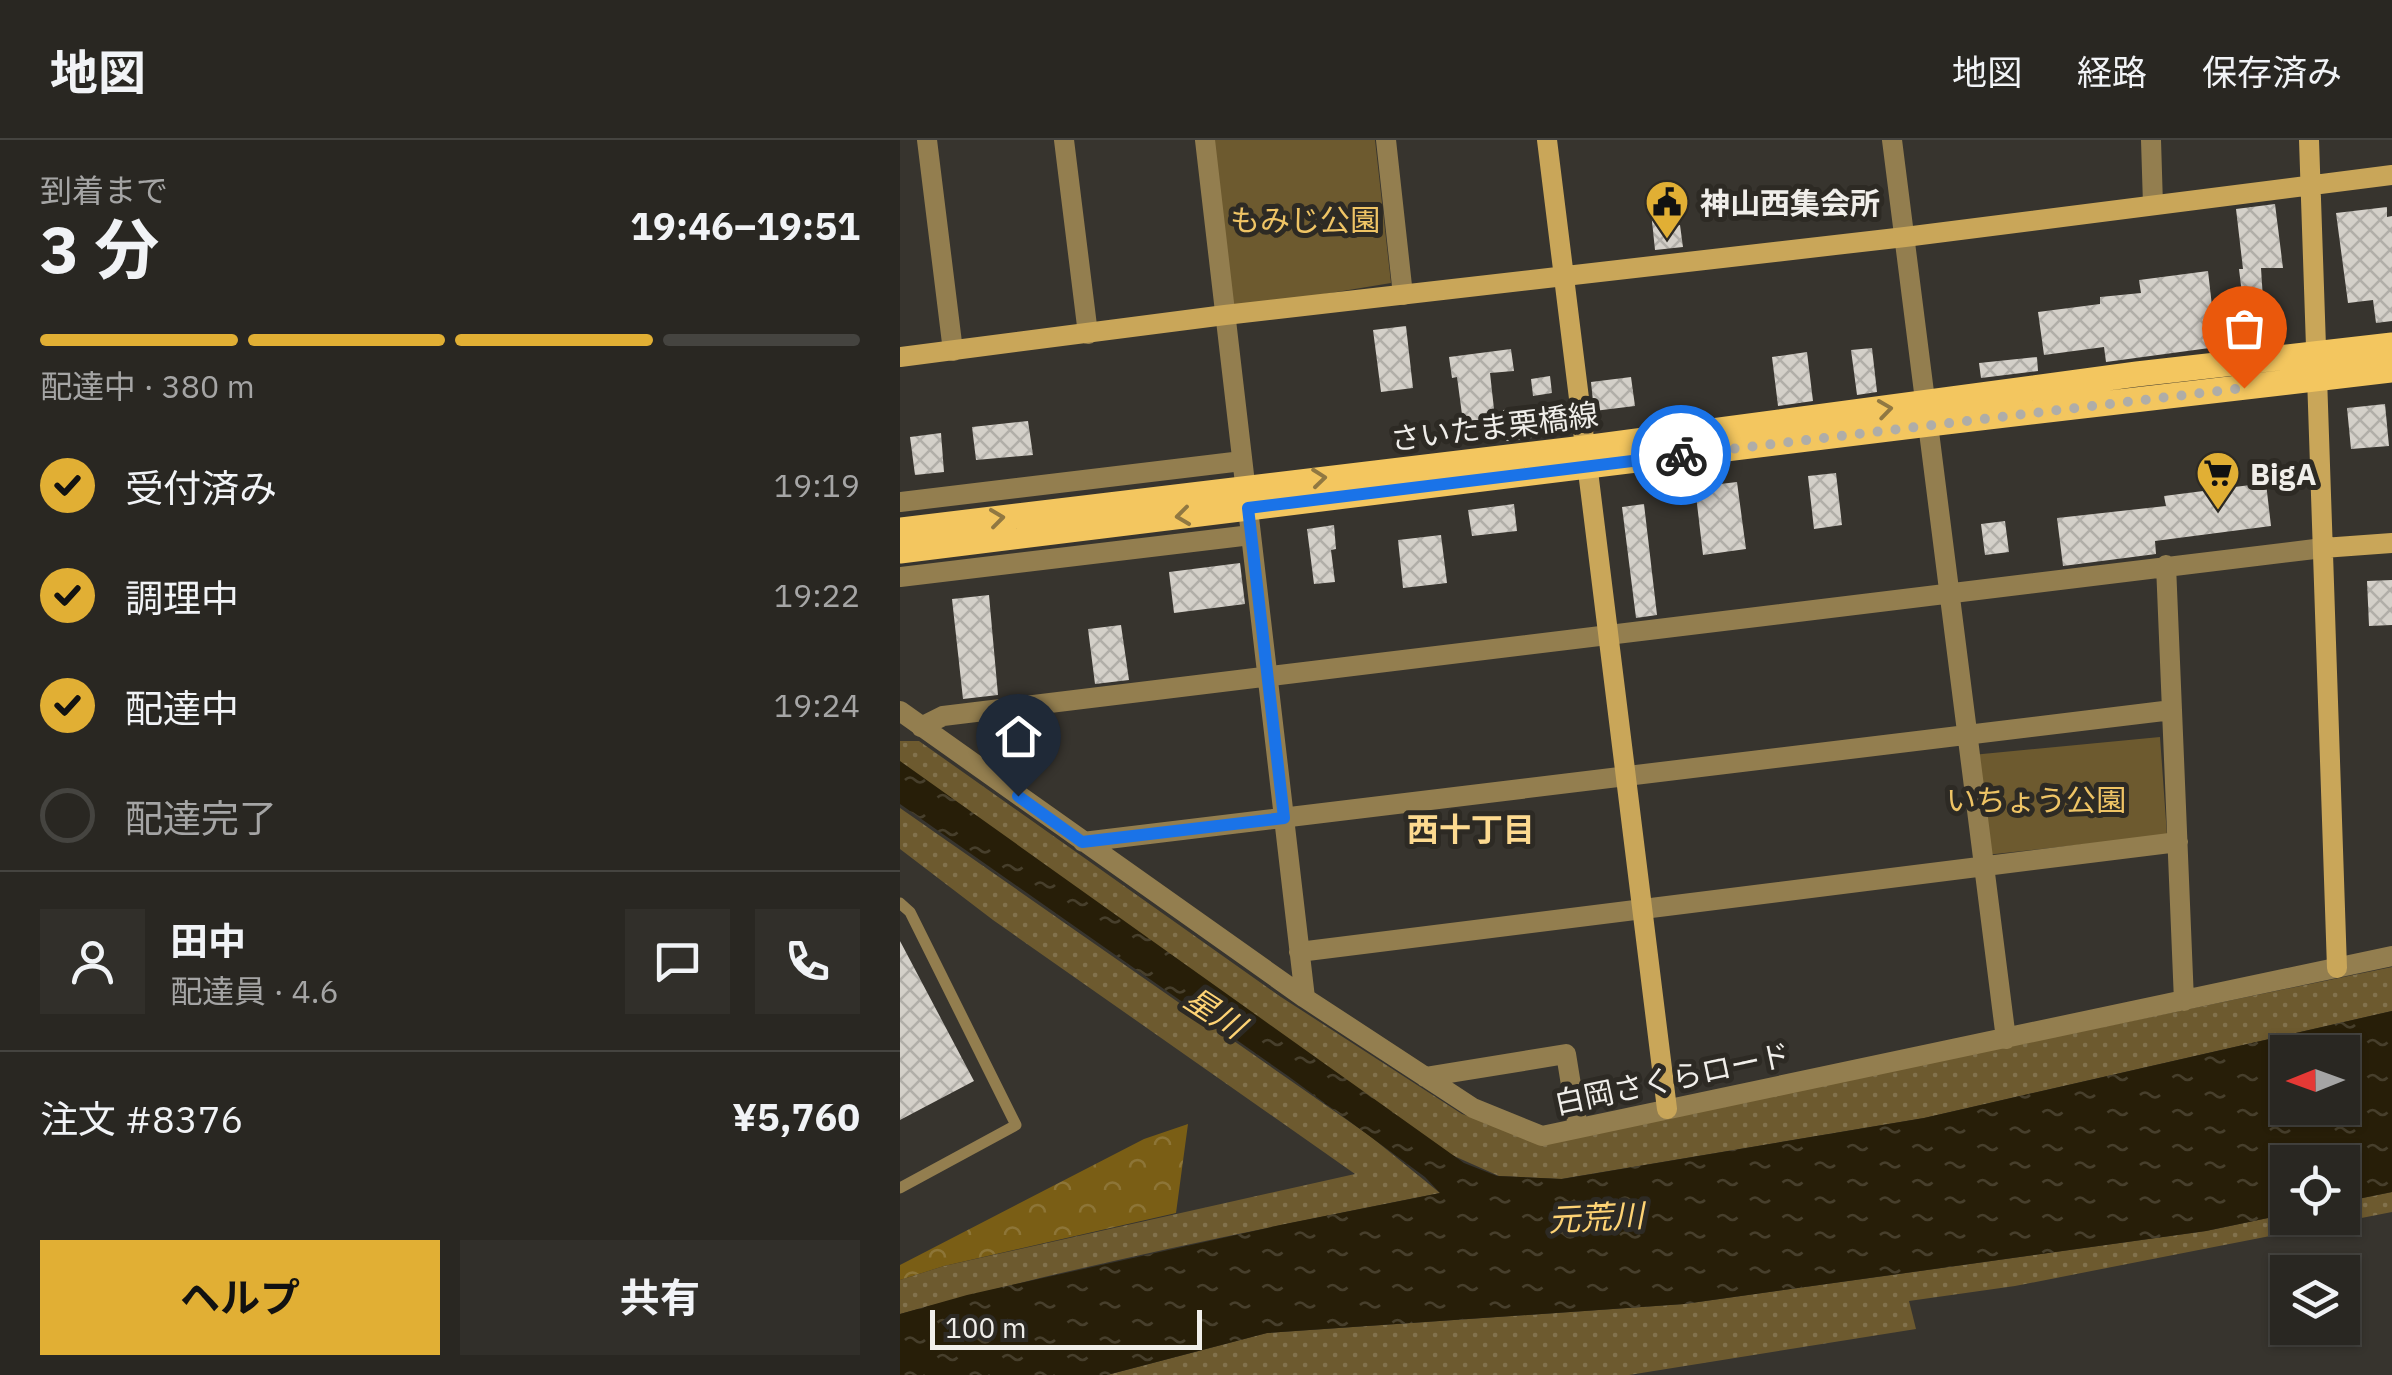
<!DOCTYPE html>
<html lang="ja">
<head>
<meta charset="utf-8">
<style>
  :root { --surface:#292722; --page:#312f2a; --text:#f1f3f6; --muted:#a5a5a5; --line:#454440; --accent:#e1af34 }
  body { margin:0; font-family:"IBM Plex Sans","Noto Sans JP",sans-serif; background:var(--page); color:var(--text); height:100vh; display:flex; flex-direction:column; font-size:38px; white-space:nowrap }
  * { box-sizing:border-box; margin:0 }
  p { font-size:32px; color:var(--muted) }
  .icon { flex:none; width:55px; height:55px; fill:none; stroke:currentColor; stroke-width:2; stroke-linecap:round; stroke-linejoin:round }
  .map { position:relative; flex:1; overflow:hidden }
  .side { display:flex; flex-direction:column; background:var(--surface); width:900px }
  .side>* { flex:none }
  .needle { width:65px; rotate:269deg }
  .controls { position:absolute; left:1370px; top:895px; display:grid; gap:20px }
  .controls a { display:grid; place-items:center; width:90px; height:90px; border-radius:0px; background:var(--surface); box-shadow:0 2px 8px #0004,0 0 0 2px var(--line); font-size:50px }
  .scale { position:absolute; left:30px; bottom:25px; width:272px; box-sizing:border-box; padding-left:10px; border:5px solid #f0eeea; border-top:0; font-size:28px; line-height:35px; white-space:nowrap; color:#f0eeea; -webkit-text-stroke:8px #2d2a24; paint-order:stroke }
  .pin { position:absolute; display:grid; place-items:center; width:85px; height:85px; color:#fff; margin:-102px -42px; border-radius:50% 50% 50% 0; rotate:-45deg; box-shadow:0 0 10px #0007 }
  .pin .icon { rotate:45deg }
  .courier { position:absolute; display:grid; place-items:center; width:100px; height:100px; margin:-50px; border:8px solid #1a73e8; border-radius:50%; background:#fff; color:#222; box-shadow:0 2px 12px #0007 }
  .head em { font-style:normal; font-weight:700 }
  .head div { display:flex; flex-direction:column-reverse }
  .head { display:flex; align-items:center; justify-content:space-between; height:170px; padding:0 40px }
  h1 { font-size:65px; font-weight:700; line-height:75px }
  .bar { display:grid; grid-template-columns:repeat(4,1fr); gap:15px 10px; align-content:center; height:120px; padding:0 40px }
  .bar i { height:12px; border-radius:8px; background:var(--line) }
  .bar .on { background:var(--accent) }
  .bar p { grid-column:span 4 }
  .line { display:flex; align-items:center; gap:25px; padding:0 40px; border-top:2px solid var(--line) }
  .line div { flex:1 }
  .round { display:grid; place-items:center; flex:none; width:105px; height:105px; border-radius:0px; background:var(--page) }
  ol { padding:0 40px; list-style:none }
  li { display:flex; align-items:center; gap:30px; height:110px }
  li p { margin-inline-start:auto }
  li .icon { padding:10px; border-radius:50%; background:var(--accent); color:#111; stroke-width:4 }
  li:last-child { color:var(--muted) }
  li i { width:55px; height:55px; border:5px solid var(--line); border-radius:50% }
  .action { display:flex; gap:20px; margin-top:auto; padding:20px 40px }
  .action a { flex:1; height:115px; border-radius:0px; background:var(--accent); color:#111; font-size:40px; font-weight:700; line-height:115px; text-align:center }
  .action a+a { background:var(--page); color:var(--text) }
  header { display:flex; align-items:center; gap:60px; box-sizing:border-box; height:140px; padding:0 50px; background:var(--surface); border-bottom:2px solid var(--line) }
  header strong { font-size:48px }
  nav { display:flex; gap:55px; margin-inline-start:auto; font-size:35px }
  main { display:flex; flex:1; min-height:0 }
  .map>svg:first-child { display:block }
  .grass { fill:url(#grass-dots) }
  .forest { fill:url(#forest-crowns) }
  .green { fill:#6d5a2f }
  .water { fill:url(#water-ripples); fill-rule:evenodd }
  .building { fill:url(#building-cross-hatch) }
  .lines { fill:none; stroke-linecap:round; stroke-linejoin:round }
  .lane { stroke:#937e4f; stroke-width:11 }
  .street { stroke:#937e4f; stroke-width:20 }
  .secondary { stroke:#c9a659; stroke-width:20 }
  .primary { stroke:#f3c65f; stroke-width:25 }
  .oneway { stroke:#907842 }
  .done { stroke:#afada8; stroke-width:10; stroke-dasharray:0 18 }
  .route { stroke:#1a73e8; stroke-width:12 }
  .labels { text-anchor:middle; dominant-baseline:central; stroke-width:10; stroke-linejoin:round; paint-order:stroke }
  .poi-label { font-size:30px; font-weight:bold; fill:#f0eeea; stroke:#2d2a24; text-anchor:start }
  .park-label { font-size:30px; fill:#efc465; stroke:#2d2a24 }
  .street-label { font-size:30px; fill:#f0eeea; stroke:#2d2a24 }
  .neighbourhood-label { font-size:32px; font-weight:bold; fill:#fdda90; stroke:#2d2a24 }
  .water-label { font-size:32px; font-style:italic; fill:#fed374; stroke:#2d2a24 }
</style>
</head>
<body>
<header>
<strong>地図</strong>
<nav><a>地図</a><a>経路</a><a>保存済み</a></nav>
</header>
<main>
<section class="side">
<div class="head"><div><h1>3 分</h1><p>到着まで</p></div><em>19:46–19:51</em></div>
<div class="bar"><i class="on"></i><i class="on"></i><i class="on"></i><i></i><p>配達中 · 380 m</p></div>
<ol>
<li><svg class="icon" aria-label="check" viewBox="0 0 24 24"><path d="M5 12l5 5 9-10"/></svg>受付済み<p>19:19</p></li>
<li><svg class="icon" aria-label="check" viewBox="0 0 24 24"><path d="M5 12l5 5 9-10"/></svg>調理中<p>19:22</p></li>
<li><svg class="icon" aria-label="check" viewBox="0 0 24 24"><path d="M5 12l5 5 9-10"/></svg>配達中<p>19:24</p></li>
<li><i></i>配達完了</li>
</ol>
<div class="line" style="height:180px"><a class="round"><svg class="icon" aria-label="person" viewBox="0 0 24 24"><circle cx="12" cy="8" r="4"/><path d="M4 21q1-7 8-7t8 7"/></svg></a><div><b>田中</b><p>配達員 · 4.6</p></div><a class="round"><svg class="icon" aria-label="chat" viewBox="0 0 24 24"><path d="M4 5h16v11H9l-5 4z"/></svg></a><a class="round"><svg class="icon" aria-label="phone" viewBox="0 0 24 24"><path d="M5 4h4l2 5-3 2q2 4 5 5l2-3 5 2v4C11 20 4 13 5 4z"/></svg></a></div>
<div class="line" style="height:130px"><div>注文 #8376</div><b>¥5,760</b></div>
<div class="action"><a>ヘルプ</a><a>共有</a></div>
</section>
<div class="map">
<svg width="1492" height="1235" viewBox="0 0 1492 1235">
  <defs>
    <pattern id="grass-dots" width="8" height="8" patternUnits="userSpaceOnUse" patternTransform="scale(2.5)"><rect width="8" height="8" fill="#6d5a2f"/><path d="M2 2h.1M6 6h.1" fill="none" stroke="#82724d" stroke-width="1.8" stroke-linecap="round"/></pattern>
    <pattern id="forest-crowns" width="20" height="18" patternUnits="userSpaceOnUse" patternTransform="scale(2.5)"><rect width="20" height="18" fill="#7a5e15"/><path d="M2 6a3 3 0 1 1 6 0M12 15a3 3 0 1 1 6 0" fill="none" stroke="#8d7537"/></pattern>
    <pattern id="water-ripples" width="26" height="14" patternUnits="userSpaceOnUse" patternTransform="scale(2.5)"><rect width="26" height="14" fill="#271e08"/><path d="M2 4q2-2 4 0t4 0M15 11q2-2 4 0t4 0" fill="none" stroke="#473f2c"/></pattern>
    <pattern id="building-cross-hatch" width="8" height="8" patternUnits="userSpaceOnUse" patternTransform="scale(2.5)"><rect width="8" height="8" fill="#d4d0c9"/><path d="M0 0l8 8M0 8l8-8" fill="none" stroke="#b1aea8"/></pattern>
  </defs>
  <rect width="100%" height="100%" fill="#37342e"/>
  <path class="grass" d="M0,601H19L381,857L562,974L642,1003L1492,827V871L1024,978L661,1039L599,1036L545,1012L0,625Z
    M0,668L470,996L540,1053C360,1089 178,1125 0,1174V1140L44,1126L455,1034L93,780L0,709Z
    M1492,1052V1072L1115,1146L1009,1161L1016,1189L729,1235H207L367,1193L784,1164L1306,1091L1387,1074L1388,1078H1442L1443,1062Z"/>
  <path class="forest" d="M288,984L276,1073L44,1126L0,1140V1125L244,999Z"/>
  <path class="green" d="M307,0H475L491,143L333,169Z
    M1260,597L1267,695L1086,715L1072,615Z"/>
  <path class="water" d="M0,621L564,1023L597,1036L662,1039L1024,978L1492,871V1052L1443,1062L1442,1022H1388L1387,1074L1306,1091L784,1164L367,1193L207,1235H0V1174L67,1155L385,1084L540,1053L525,1037L388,936L0,664ZM1388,912H1442V968H1388Z"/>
  <path class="building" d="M771,60L774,86L780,85L783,107L755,110L750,62Z
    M1375,64L1383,128H1361L1363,159L1376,166L1382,176L1376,199L1206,222L1204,207L1144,215L1138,172L1200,164V157L1241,153L1239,140L1308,131L1312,166L1343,162L1339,129H1343L1336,69Z
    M1487,67V77L1492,76V181L1476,183L1473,160L1448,163L1436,73Z
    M506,186L513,248L481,252L473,190Z
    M972,208L977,252L957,255L951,210Z
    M611,209L614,231L590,233L595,278L563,282L557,237L552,238L549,217Z
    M907,212L913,261L878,266L872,217Z
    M1137,217L1138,231L1081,238L1079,223Z
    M650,236L652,253L633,256L631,239Z
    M731,237L735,266L694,271L691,242Z
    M1485,264L1489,306L1451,309L1447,268Z
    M636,266L640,297L606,301L603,270Z
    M128,281L133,315L76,320L72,287Z
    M41,293L44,332L15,335L10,297Z
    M936,333L942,385L914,389L908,336Z
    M837,342L846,409L803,415L795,347Z
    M1366,343L1371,386L1255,401L1256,414L1163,426L1157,378L1266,366L1264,356Z
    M614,364L617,391L572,396L568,370Z
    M744,364L757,475L736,478L722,367Z
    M1105,381L1109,412L1085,415L1081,384Z
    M434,385L436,409L431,410L435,442L414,444L407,389Z
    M541,395L547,443L503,448L498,400Z
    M340,423L345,464L274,473L269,432Z
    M1492,440V485L1469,486L1467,441Z
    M89,455L98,555L63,559L52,459Z
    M221,485L229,540L195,544L188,489Z
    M0,801L74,941L0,980Z"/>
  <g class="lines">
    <path class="lane" d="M0,763L10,772L116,985L0,1048"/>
    <path class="street" d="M27,0L53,211
      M164,0L188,194
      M305,0L405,858
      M486,0L503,155
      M992,0L1106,899
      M1251,0L1253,65
      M0,362L342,321
      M1266,425L1284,861
      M0,437L351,395
      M0,571L405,858L573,968L642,996L1492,816
      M21,587L43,576L1423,408
      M183,702L1272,570
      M399,812L1278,702
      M525,937L666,914L678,988"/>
    <path class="secondary" d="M647,0L767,969
      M1409,0L1437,828
      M0,217L325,175L1005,97L1492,35
      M1423,408L1492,403"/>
    <path class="primary" d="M0,390L684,308L1237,234L1492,205
      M0,411L1029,284L1492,230"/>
  </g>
  <defs><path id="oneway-chevron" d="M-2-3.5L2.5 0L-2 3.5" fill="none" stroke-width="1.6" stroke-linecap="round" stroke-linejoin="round" transform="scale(2.5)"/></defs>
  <g class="oneway">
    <use href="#oneway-chevron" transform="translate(985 269) rotate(-8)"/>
    <use href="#oneway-chevron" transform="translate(419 338) rotate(-6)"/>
    <use href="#oneway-chevron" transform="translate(283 376) rotate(173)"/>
    <use href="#oneway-chevron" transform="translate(97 378) rotate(-7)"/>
  </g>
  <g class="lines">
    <path class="done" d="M781,315L1344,248"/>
    <path class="route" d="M118,656L182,702L384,678L348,368L781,315"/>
  </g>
  <defs>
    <symbol id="civic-pin" viewBox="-11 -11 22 30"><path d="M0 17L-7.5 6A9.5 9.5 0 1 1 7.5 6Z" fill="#e1af34" stroke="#2d2a24"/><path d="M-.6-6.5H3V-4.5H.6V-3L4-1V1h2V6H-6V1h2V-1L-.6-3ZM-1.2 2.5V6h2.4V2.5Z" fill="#111"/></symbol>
    <symbol id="supermarket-pin" viewBox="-11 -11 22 30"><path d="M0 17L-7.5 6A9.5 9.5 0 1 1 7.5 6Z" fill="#e1af34" stroke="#2d2a24"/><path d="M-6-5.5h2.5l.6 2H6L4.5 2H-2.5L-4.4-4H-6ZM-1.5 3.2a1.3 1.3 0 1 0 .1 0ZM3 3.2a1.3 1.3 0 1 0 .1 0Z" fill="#111"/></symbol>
  </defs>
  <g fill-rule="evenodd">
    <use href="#civic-pin" x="742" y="37" width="50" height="68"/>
    <use href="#supermarket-pin" x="1293" y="308" width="50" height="68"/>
  </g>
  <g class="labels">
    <g class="poi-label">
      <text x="800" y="62">神山西集会所</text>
      <text x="1350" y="333">BigA</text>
    </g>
    <g class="park-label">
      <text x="405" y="79">もみじ公園</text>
      <text x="1136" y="659">いちょう公園</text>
    </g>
    <g class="street-label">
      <text transform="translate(594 286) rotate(-7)">さいたま栗橋線</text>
      <text transform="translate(772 938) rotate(-12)">白岡さくらロード</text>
    </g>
    <g class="neighbourhood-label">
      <text x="571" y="689">西十丁目</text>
    </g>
    <g class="water-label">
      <text transform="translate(315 872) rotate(33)">星川</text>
      <text transform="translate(696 1077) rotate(-3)">元荒川</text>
    </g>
  </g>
</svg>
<div class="controls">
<a><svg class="needle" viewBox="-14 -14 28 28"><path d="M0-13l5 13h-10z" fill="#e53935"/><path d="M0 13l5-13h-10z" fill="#a5a5a5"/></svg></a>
<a><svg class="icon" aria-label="locate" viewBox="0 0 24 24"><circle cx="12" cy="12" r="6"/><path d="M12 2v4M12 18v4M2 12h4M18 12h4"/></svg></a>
<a><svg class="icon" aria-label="layers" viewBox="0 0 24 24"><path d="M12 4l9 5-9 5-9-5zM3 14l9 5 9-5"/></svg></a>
</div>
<div class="scale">100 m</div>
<div class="pin" style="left:1344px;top:248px;background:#ea580c"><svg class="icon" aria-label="bag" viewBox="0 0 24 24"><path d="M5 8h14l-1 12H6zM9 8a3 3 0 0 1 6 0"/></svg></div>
<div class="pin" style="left:118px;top:656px;background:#1f2937"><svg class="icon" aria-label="home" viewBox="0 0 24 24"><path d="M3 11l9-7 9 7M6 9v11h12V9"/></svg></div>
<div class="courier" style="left:781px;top:315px"><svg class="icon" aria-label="bike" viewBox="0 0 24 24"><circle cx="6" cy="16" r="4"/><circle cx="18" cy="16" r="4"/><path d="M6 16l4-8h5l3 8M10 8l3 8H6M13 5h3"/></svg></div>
</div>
</main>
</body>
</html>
